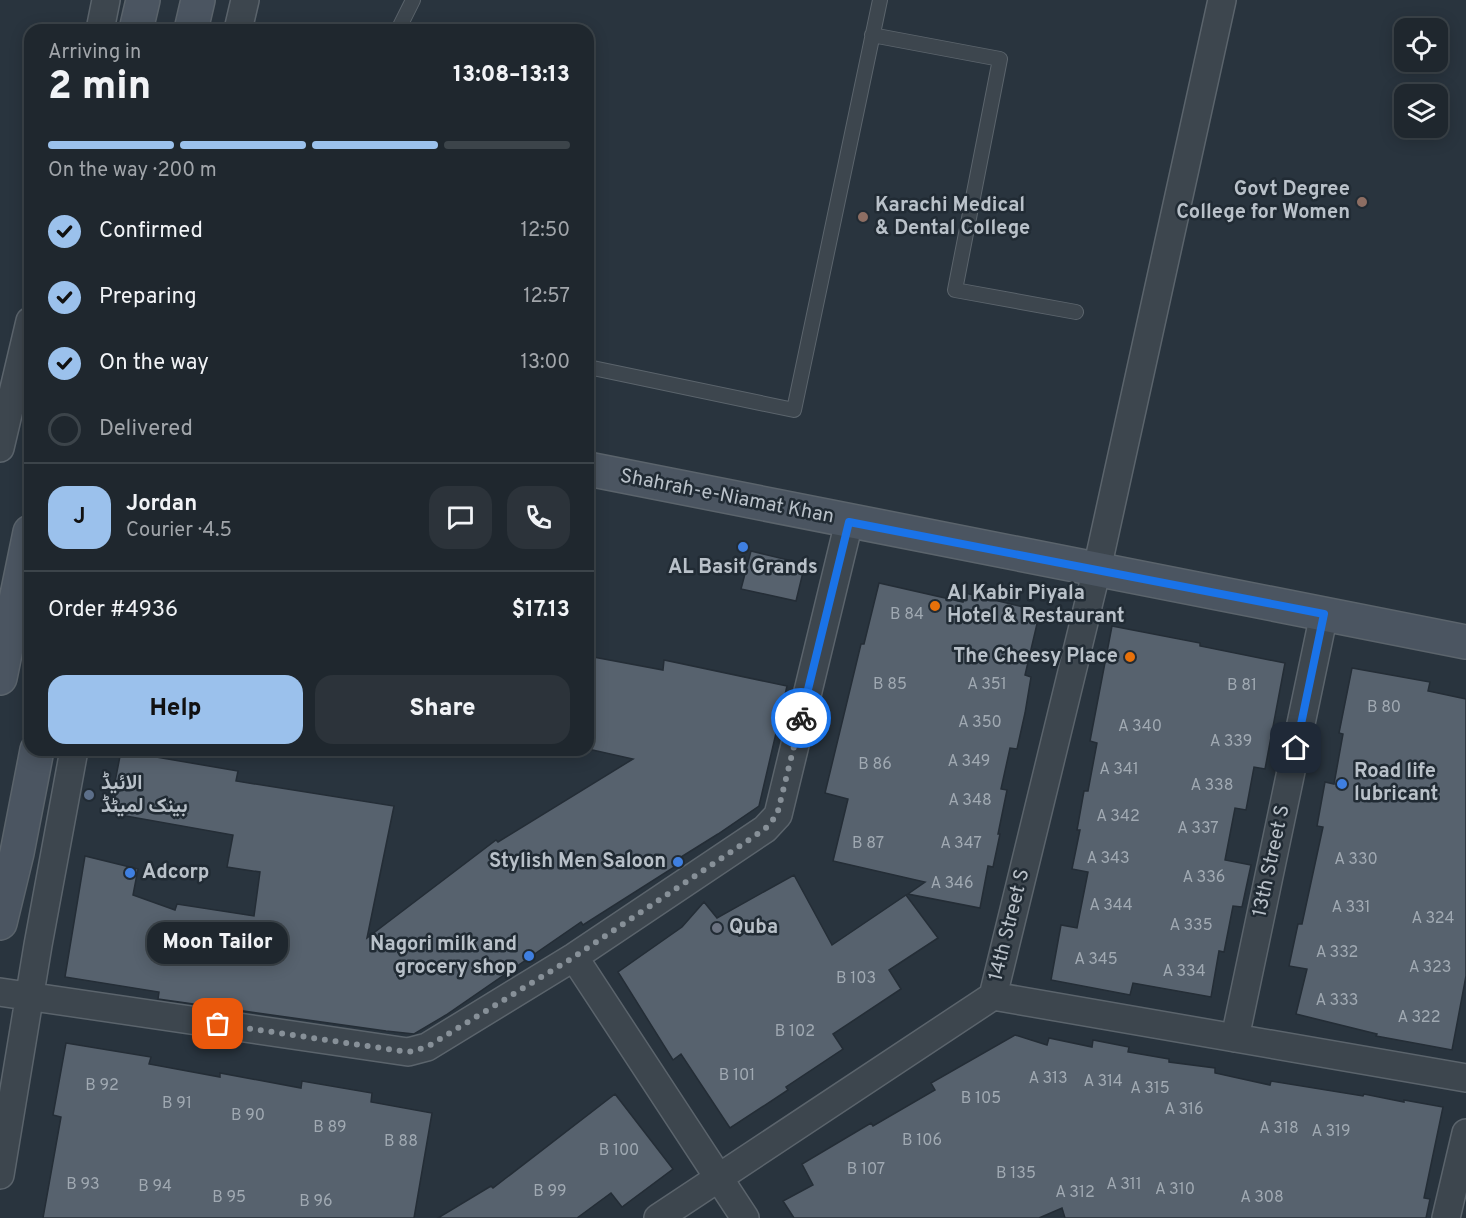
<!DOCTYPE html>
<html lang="en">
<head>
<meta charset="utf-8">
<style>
  :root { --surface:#1f272e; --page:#2c333a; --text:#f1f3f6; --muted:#a1a5aa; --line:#3c444a; --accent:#9bc1ec }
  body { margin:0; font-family:Overpass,Vazirmatn,sans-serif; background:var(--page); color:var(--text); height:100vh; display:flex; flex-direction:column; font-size:22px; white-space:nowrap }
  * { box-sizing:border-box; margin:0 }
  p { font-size:20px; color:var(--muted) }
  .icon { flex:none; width:33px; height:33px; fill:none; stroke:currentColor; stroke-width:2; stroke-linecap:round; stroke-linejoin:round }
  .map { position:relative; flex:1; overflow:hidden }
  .sheet { position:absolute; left:24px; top:24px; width:570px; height:732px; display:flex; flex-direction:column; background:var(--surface); border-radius:18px; box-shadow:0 3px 15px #0003,0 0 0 2px var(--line) }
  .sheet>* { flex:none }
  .buttons { position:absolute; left:1394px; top:18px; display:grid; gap:12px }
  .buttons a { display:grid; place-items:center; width:54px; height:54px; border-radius:12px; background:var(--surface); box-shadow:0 3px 15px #0003,0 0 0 2px var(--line); font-size:30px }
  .pin { position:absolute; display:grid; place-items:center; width:51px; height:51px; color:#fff; margin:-26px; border-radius:12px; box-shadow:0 3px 9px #0006 }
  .courier { position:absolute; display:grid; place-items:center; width:60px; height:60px; margin:-30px; border:4px solid #1a73e8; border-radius:50%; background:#fff; color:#222; box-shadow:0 2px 8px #0007 }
  .bubble { position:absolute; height:42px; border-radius:18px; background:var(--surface); box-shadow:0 3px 15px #0003,0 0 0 2px var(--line); font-size:20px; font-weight:800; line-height:42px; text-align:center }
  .summary em { font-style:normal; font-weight:800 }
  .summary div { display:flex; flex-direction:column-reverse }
  .summary { display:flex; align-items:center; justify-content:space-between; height:102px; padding:0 24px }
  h1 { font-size:39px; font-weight:800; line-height:45px }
  .bar { display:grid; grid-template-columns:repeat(4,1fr); gap:9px 6px; align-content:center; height:72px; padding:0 24px }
  .bar i { height:8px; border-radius:4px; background:var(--line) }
  .bar .selected { background:var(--accent) }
  .bar p { grid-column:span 4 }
  .line { display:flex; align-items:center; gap:15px; padding:0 24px; border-top:2px solid var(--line) }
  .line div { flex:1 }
  .round { display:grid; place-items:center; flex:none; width:63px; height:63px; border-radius:18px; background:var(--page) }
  ol { padding:0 24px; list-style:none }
  li { display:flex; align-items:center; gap:18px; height:66px }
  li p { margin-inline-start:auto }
  li .icon { padding:6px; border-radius:50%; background:var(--accent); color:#111; stroke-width:4 }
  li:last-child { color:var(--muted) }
  li i { width:33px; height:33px; border:3px solid var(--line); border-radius:50% }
  .button { display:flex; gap:12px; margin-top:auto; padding:12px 24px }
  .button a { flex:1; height:69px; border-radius:18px; background:var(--accent); color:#111; font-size:24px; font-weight:800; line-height:69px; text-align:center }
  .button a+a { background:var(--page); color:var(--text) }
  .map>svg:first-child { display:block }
  .building { fill:#57626e; stroke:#242d36; stroke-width:1.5 }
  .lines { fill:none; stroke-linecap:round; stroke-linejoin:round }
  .lane-casing { stroke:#5b646c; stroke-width:16 }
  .street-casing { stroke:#5b646c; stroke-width:30 }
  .secondary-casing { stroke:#5b646c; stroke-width:36 }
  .lane { stroke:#3d464e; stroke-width:14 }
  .street { stroke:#3d464e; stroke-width:27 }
  .secondary { stroke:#4b5561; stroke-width:33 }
  .done { stroke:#879098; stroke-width:6; stroke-dasharray:0 10.8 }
  .route { stroke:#1a73e8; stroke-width:8 }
  .education-dot { fill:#8d6e63; stroke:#212b34; stroke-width:2 }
  .shop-dot { fill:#3f7fe0; stroke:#212b34; stroke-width:2 }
  .food-dot { fill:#e8710a; stroke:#212b34; stroke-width:2 }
  .service-dot { fill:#5c6f8a; stroke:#212b34; stroke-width:2 }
  .worship-dot { fill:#6b7280; stroke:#212b34; stroke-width:2 }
  .labels { text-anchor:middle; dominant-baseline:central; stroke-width:5; stroke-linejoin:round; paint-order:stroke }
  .number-label { font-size:16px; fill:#a0a9b2 }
  .poi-label { font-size:20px; font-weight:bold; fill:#b9c1c9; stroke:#212b34; text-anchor:start }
  .street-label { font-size:20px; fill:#b9c1c9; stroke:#212b34 }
</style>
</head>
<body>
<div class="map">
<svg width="1466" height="1218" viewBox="0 0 1466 1218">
  <rect width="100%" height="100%" fill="#29343e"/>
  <path class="building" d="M751,551L805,564L796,601L741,589Z
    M879,583L963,602L965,593L1040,611L1025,675L1031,677L1025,713L1017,749L1010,748L1001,789L1007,790L998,834H1000L993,867L988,866L980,908L908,894L925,882L833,861L848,799L825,793L861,644H864Z
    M1112,626L1200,643V646L1285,663L1265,769L1254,767L1246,810L1235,808L1225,860L1251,865L1242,907L1233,906L1224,952L1219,951L1211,997L1133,983L1130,995L1051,980L1061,925L1077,928L1088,872L1072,869L1080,830H1077L1084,791H1088L1097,743L1090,741Z
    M588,656L663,670L664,660L787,686L759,806L718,834L673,862L676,866L583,925L581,922L446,1015L414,1034L386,1031L158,999L159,992L65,977L85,856L138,869L133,895L175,910L177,904L254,916L260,872L227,867L233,835L109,813L121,751L238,771L236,781L394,806L367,938L496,840L498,842L633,759L588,749Z
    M1352,668L1430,682L1428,691L1466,699V976L1452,1050L1376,1036L1377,1034L1296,1014L1307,969L1289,966L1298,924H1302L1323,827L1317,826L1325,782L1334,784L1343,734L1339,733Z
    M794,875L832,945L906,895L938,938L889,970L901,989L833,1034L843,1049L786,1087L788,1090L730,1128L681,1054L673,1060L618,972L682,927L704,902L717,918Z
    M1015,1035L1047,1045L1049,1038L1092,1047L1093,1040L1129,1047L1128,1052L1169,1059V1062L1215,1068V1073L1270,1085L1271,1081L1363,1096L1364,1094L1404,1102V1100L1443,1107L1424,1198L1430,1199L1426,1218H1065L1062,1208L1039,1218H794L783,1201L813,1185L802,1164L871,1123L873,1126L935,1090L931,1083Z
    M66,1043L151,1057L149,1064L220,1077V1073L301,1088L302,1081L372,1093L371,1102L432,1113L414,1218H43L61,1117L53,1115Z
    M615,1094L673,1169L622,1207L611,1193L577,1218H438L491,1186L493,1188Z"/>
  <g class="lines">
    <defs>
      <path id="lane" d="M398,30L413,0
        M872,35L1000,59L955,290L1076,312
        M588,367L794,410L880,0"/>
      <path id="street" d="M100,30L106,0
        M238,30L245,0
        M0,448L30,321
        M574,957L745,1218
        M0,992L408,1052L427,1047L574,957L765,829L778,815L849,522
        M993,996L1466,1078
        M1235,1038L1324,614
        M0,1175L38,945L74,750
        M658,1218L993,996L1097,569L1222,0
        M1446,1218L1466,1133"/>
      <path id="secondary" d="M136,30L143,0
        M191,30L198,0
        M588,469L1466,642
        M0,678L30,532
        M0,923L17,853L37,750"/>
    </defs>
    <use href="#lane" class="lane-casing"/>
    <use href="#street" class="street-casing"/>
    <use href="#secondary" class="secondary-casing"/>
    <use href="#lane" class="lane"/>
    <use href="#street" class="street"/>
    <use href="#secondary" class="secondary"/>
  </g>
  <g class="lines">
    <path class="done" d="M218,1024L408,1052L427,1047L574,957L765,829L777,815L801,718"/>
    <path class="route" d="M801,718L849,522L1324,614L1296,748"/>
  </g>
  <g class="education-dot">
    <circle cx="1362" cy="202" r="6"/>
    <circle cx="863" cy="217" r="6"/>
  </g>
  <g class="shop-dot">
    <circle cx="743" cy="547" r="6"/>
    <circle cx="1342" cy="784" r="6"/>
    <circle cx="678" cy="862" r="6"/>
    <circle cx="130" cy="873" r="6"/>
    <circle cx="529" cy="956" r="6"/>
  </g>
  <g class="food-dot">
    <circle cx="935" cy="606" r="6"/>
    <circle cx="1130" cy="657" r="6"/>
  </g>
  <circle class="service-dot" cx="89" cy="795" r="6"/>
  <circle class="worship-dot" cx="717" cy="928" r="6"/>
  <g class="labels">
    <g class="number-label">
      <text x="907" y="615">B 84</text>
      <text x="890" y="685">B 85</text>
      <text x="987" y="685">A 351</text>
      <text x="1242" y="686">B 81</text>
      <text x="1384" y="708">B 80</text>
      <text x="980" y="723">A 350</text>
      <text x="1140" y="727">A 340</text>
      <text x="1231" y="742">A 339</text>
      <text x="969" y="762">A 349</text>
      <text x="875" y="765">B 86</text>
      <text x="1119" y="770">A 341</text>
      <text x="1212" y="786">A 338</text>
      <text x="970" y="801">A 348</text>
      <text x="1118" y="817">A 342</text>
      <text x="1198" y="829">A 337</text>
      <text x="868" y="844">B 87</text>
      <text x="961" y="844">A 347</text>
      <text x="1108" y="859">A 343</text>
      <text x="1356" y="860">A 330</text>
      <text x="1204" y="878">A 336</text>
      <text x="952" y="884">A 346</text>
      <text x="1111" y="906">A 344</text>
      <text x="1351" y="908">A 331</text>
      <text x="1433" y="919">A 324</text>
      <text x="1191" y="926">A 335</text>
      <text x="1337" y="953">A 332</text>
      <text x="1096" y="960">A 345</text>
      <text x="1430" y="968">A 323</text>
      <text x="1184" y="972">A 334</text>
      <text x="856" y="979">B 103</text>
      <text x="1337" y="1001">A 333</text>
      <text x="1419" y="1018">A 322</text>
      <text x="795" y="1032">B 102</text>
      <text x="737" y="1076">B 101</text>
      <text x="1048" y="1079">A 313</text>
      <text x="1103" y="1082">A 314</text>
      <text x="102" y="1086">B 92</text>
      <text x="1150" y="1089">A 315</text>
      <text x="981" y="1099">B 105</text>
      <text x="177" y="1104">B 91</text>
      <text x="1184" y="1110">A 316</text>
      <text x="248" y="1116">B 90</text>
      <text x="330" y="1128">B 89</text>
      <text x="1279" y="1129">A 318</text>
      <text x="1331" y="1132">A 319</text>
      <text x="922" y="1141">B 106</text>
      <text x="401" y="1142">B 88</text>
      <text x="619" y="1151">B 100</text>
      <text x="866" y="1170">B 107</text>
      <text x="1016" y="1174">B 135</text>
      <text x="83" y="1185">B 93</text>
      <text x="1124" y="1185">A 311</text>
      <text x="155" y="1187">B 94</text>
      <text x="1175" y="1190">A 310</text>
      <text x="550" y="1192">B 99</text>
      <text x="1075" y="1193">A 312</text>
      <text x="229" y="1198">B 95</text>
      <text x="1262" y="1198">A 308</text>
      <text x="316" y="1202">B 96</text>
    </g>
    <g class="poi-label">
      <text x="1350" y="190" text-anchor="end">Govt Degree<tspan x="1350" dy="23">College for Women</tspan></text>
      <text x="875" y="206">Karachi Medical<tspan x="875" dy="23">&amp; Dental College</tspan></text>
      <text x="743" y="568" text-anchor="middle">AL Basit Grands</text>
      <text x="947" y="594">Al Kabir Piyala<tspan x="947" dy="23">Hotel &amp; Restaurant</tspan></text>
      <text x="1118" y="657" text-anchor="end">The Cheesy Place</text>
      <text x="1354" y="772">Road life<tspan x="1354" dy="23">lubricant</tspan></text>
      <text x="101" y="784">الائیڈ<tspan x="101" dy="23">بینک لمیٹڈ</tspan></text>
      <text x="666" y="862" text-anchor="end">Stylish Men Saloon</text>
      <text x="142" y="873">Adcorp</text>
      <text x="729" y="928">Quba</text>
      <text x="517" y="945" text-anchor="end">Nagori milk and<tspan x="517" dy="23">grocery shop</tspan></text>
    </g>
    <g class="street-label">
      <text transform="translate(727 497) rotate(11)">Shahrah-e-Niamat Khan</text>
      <text transform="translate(1272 861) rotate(-78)">13th Street S</text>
      <text transform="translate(1010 925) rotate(-76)">14th Street S</text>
    </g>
  </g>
</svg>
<div class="buttons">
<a><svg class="icon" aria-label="locate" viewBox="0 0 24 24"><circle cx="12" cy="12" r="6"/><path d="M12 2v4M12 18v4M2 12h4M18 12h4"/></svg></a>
<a><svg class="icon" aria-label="layers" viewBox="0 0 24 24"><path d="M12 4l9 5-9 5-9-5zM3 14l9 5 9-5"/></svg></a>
</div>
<div class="pin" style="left:218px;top:1024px;background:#ea580c"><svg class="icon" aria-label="bag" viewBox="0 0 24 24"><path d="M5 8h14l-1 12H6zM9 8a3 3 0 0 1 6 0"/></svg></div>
<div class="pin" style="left:1296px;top:748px;background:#1f2937"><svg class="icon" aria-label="home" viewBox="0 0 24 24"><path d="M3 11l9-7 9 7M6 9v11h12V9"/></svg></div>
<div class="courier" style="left:801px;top:718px"><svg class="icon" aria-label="bike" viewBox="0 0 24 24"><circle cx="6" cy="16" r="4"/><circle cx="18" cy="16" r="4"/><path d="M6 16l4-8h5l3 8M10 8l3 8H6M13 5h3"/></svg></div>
<div class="bubble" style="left:147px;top:922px;width:141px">Moon Tailor</div>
<section class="sheet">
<div class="summary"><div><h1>2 min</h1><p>Arriving in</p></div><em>13:08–13:13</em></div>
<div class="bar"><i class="selected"></i><i class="selected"></i><i class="selected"></i><i></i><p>On the way · 200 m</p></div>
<ol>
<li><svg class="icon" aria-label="check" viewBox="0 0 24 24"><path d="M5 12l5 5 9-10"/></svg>Confirmed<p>12:50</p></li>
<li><svg class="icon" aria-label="check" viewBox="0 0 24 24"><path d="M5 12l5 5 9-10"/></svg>Preparing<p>12:57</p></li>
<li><svg class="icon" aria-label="check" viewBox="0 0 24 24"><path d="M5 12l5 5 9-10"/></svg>On the way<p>13:00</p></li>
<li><i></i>Delivered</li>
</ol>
<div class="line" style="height:108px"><b class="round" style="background:var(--accent);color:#111">J</b><div><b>Jordan</b><p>Courier · 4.5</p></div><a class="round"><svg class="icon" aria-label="chat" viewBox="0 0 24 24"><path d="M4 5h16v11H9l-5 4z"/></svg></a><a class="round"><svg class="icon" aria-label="phone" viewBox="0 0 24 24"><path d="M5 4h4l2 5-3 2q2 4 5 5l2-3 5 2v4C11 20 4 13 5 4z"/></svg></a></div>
<div class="line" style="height:78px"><div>Order #4936</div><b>$17.13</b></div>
<div class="button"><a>Help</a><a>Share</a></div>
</section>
</div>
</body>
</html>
